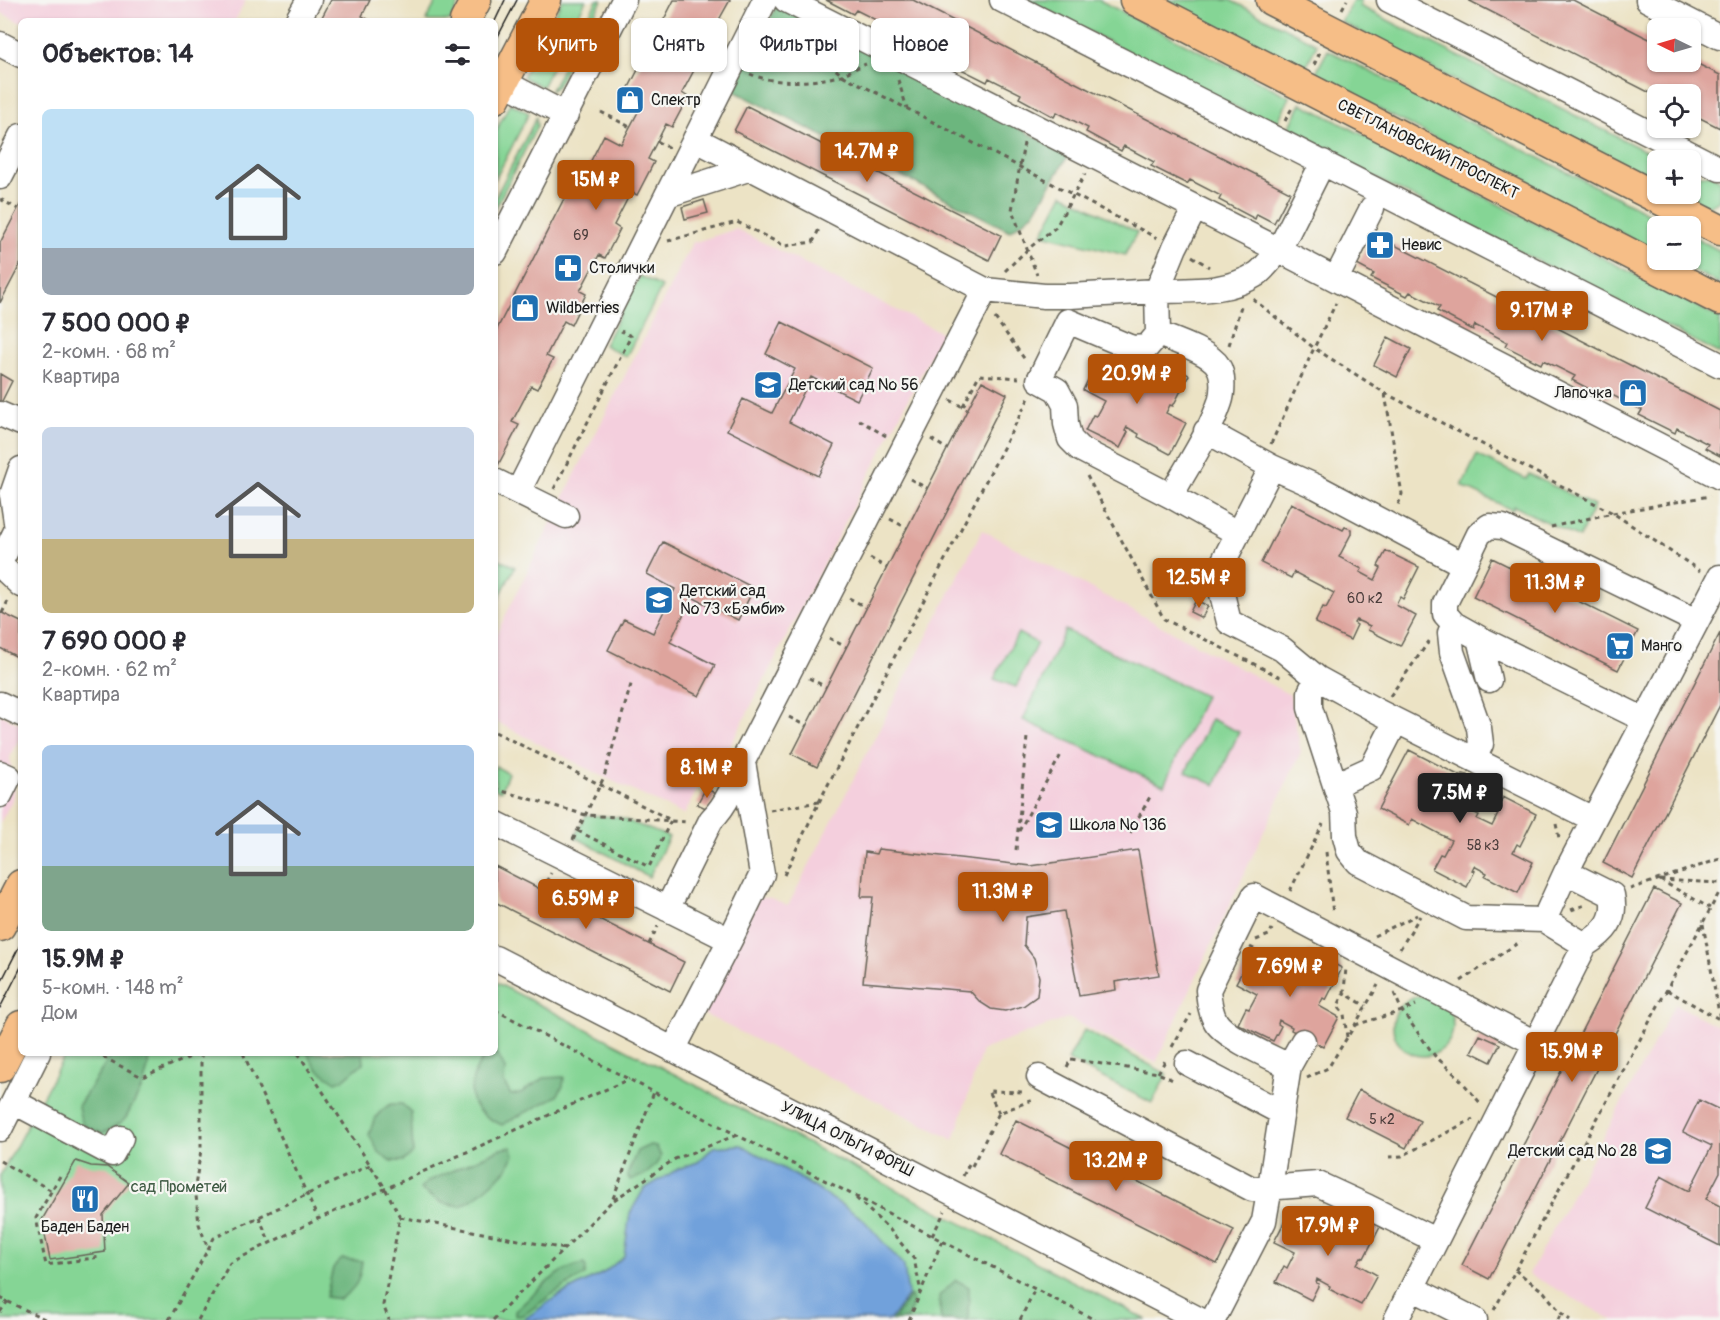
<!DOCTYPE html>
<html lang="ru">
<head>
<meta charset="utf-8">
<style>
  :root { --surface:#fff; --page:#f7f7f7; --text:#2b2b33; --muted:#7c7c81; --accent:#b45309 }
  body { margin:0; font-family:Pangolin,sans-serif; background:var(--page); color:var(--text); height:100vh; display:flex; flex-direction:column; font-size:22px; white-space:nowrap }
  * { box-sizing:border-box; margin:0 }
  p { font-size:20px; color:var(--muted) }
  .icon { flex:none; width:33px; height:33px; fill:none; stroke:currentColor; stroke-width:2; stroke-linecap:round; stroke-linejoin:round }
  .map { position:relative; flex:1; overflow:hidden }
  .details { position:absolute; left:18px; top:18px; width:480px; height:1038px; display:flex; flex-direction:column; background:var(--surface); border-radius:9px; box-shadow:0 2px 4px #0004 }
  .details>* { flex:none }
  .banner { position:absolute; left:516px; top:18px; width:570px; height:54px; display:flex; gap:12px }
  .needle { width:39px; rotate:275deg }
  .fabs { position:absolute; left:1647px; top:18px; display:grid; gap:12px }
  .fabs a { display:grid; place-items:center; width:54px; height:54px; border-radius:9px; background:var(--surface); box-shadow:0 2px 4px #0004; font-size:30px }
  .price { position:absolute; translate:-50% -51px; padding:0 14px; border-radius:6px; background:var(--accent); color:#fff; font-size:20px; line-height:39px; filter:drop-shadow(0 2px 3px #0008) }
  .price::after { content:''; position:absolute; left:50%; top:36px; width:18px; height:14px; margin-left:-9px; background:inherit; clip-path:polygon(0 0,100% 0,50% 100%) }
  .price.current { background:#222; color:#fff }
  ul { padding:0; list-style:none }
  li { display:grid; align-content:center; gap:12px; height:318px; padding:0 24px }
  li span { display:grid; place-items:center; height:186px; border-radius:9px; color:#555 }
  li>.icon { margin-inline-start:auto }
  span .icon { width:108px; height:108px; fill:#fffc; stroke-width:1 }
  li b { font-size:26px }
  h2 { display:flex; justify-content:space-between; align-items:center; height:72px; padding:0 24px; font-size:26px }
  .chip { padding:0 21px; border-radius:9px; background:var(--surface); box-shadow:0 2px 4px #0004; font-size:21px; line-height:54px }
  .chip.current { background:var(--accent); color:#fff }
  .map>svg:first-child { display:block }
  .built { fill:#f4cfdd }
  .green { fill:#85d595; stroke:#507858; stroke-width:1.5 }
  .forest { fill:#6cb67e; stroke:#44694d; stroke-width:1.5 }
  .water { fill:#71a1db; stroke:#465e7c; stroke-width:1.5 }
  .building { fill:#dea49d }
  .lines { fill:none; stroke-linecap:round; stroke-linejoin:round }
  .minor-casing { stroke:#656257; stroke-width:27 }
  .major-casing { stroke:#656257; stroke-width:33 }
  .path { stroke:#656257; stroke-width:3; stroke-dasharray:4.5 4.5; stroke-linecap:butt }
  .minor { stroke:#fff; stroke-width:24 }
  .major { stroke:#f6be87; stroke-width:30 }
  .tram { stroke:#1c1c1c; stroke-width:1.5 }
  .labels { text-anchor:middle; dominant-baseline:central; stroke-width:4.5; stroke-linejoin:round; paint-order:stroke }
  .number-label { font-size:14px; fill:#4c3e3c }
  .poi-label { font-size:16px; fill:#1c1c1c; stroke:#f6f6f2; text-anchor:start }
  .street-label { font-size:16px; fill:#1c1c1c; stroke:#f6f6f2 }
  .park-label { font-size:16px; fill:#415d46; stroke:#f6f6f2 }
</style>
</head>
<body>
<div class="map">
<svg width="1720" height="1320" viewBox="0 0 1720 1320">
  <rect width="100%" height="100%" fill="#f6f6f2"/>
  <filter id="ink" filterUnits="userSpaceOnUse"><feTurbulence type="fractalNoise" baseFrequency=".0167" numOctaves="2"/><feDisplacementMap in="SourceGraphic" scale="12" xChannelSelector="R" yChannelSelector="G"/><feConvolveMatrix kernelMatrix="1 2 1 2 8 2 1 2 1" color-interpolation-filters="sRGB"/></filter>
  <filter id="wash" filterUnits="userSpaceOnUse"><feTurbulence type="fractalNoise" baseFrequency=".008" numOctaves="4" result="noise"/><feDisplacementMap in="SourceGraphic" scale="24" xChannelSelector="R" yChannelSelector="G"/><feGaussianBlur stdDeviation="1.35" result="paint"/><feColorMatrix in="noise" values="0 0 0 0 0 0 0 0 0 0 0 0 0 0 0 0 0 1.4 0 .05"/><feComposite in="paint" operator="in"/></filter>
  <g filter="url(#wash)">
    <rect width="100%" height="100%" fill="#ece3c5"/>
    <path class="built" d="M0,0H246L235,21H21V23L0,12Z
      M736,229L942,333L715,776L706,772L684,815L604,777L495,721V637L553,519L569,528L579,509L562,500L692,243Z
      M982,530L1290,695L1301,752L1156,1063L1068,1018L982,1050L954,1140L700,1012L758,898H769L788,906Z
      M0,714L21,725V736L10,757L14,797L0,823Z
      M1675,1004L1720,1027V1320H1613L1529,1274Z"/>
    <path class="green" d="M437,0H461L450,21H426Z
      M562,0H586L542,87L523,77Z
      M597,0H602L557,86L551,90Z
      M1027,0H1099L1290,97L1275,127Z
      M1164,0H1230L1317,44L1304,71Z
      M1353,0H1361L1360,6L1663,160H1658L1657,184L1341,22Z
      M1328,50L1673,226H1658L1657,252L1314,76Z
      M510,103L529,113L495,180V133Z
      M1301,103L1720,318V354L1287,133Z
      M536,118L537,126L495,209V198Z
      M1691,174L1694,176L1711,174L1720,180L1719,201C1705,212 1690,200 1675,194H1690Z
      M1063,194L1137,232L1125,255L1042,234Z
      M1691,235L1720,251V284L1672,260H1690Z
      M640,276L662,287L626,357L604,345Z
      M1477,455L1526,479L1529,474L1594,506L1579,538L1514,506L1512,510L1462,486Z
      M495,557L515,567L495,605Z
      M1065,630L1205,696L1164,785L1023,720Z
      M1018,633L1037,643L1016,687L994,679Z
      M1211,719L1239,732L1215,785L1186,772Z
      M495,766L508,773L501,791L495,789Z
      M586,815L618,817L669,837L649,877L575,837Z
      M495,982L680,1077L1147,1320H890L908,1295L862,1218L798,1177L741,1145L714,1147L698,1162L678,1169L630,1213L625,1256L605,1272L558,1296L523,1320H0V1176L66,1053H495Z
      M1393 1026a30 30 0 1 1 60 0a30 30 0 1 1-60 0Z
      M1084,1030L1167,1074L1152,1103L1068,1060Z"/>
    <path class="forest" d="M777,5L1069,154L1034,213L1010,231L732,90Z
      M113,1053H149C149,1074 142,1090 131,1108C129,1112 127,1117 124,1120C118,1126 110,1129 103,1133C83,1127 81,1126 78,1106Z
      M307,1053H361L363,1054L364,1062L344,1079L336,1082L318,1070Z
      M497,1053L505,1069L504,1083L511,1095L521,1093L544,1078L564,1077L563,1086L557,1096L502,1125C493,1121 481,1115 475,1106C466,1093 474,1063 488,1055C490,1054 494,1053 497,1053Z
      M391,1104H402L411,1112L413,1153L403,1161H389L378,1151L369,1135C373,1120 377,1112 391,1104Z
      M650,1145L656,1146L661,1156C655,1169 644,1177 630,1180L627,1175L637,1151Z
      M511,1147L514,1155L507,1169L499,1177L475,1198L461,1206L442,1203L420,1189L427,1182L500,1149Z
      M342,1259L362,1261C360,1280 357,1288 340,1299L326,1297L333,1268Z
      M584,1264L586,1268L585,1275L554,1293L525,1314L520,1316L515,1315V1311C536,1293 555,1269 584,1264Z
      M956,1280L969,1287L968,1320H941L939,1296Z
      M910,1296L912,1297L913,1305L906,1320H893Z"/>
    <path class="water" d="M741,1145L798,1177L862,1218L904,1266L908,1295L890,1320H523L558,1296L605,1272L624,1256L630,1213L644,1189L678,1169L698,1162L714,1147Z"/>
    <g id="blocks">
      <path class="building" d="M331,0H370L362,16L371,21H320Z
        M674,0H730L715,27L722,31L706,62L700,59L682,93L688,97L672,127L666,124L648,159L654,162L637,195L631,192L614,225L620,229L605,258L599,255L580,291L586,294L571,325L564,321L546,356L553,359L537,389L531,386L512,422L519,425L495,471V333L570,187L576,190L604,135L621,144L639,110L622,101Z
        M826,0H913L1290,192L1274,223L1257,214L1255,219L1219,200L1221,196L1190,180L1187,184L1151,166L1154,162L1124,146L1121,151L1086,132L1088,128L1057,112L1054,117L1019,98L1021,94L989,78L987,82L951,64L953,59L922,43L919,48L884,29L886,25L856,10L853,14Z
        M1468,0H1573L1643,36L1658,43V62H1690V60L1720,75V128L1690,113V94H1658V97Z
        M747,106L1001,235L989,260L734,131Z
        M704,200L708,213L685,219L682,207Z
        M21,203V263L0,303V243Z
        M1373,234L1720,411V456L1705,448L1708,444L1677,428L1675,433L1639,415L1642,410L1610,394L1608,399L1572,380L1575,376L1543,360L1541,364L1505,346L1507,342L1475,325L1473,330L1437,311L1440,307L1410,292L1407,296L1371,278L1374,274L1357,265Z
        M782,322L873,368L857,400L811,377L789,422L834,445L818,476L727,430L743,399L772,413L795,369L766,354Z
        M1388,337L1411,349L1397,377L1374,365Z
        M1156,358L1189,375L1173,406L1170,405L1166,413L1186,423L1170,454L1138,437L1139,434L1127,427L1125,431L1128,432L1120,448L1085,431L1093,415L1096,416L1104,401L1083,390L1098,360L1131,376L1130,380L1145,387L1151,375L1148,374Z
        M0,374L12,381L0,405Z
        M982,381L1007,394L817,767L792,754Z
        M1291,503L1343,530L1345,527L1351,529V534L1339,557L1362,569L1360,572L1375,580L1381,568L1378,566L1386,551L1419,567L1403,599L1400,597L1396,605L1416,616L1400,646L1368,630L1370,626L1356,620L1354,623L1357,625L1350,640L1315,623L1323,607L1326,608L1334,593L1294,572L1291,578L1261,563Z
        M663,542L754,588L738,620L692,597L670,642L715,665L699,696L608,650L624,619L653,633L675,589L647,574Z
        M1492,558L1638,631L1618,670L1473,597Z
        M1196,600L1208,606L1202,618L1190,612Z
        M0,612L21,622V659L0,648Z
        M1720,633V705L1632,878L1603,863Z
        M1409,750L1460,776L1463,774L1468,775V781L1456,804L1479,815L1477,819L1492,826L1498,814L1496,813L1503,797L1536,814L1520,846L1517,844L1513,852L1533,862L1518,893L1485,876L1487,873L1474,866L1472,870L1475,871L1467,887L1432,869L1440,854L1443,855L1451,840L1412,819L1409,825L1378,809Z
        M706,788L716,794L708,809L697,804Z
        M878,849L1031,866L1138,850L1159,975L1115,982L1116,990L1079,996L1064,911L1026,917L1024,945L1034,958L1039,977L1037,996L1023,1006L1005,1011L991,1009L980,1002L970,991L863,982L873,897H861L865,852L876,854Z
        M495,866L684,962L670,991L495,902Z
        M1654,889L1682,903L1489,1279L1462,1265Z
        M1309,951L1342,968L1326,1000L1323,998L1319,1006L1339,1017L1323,1047L1291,1030L1292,1027L1279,1020L1278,1024L1281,1026L1273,1041L1238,1024L1246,1008L1249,1009L1257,994L1236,983L1252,953L1285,970L1283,973L1298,981L1304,969L1301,967Z
        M1480,1035L1500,1044L1491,1062L1471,1052Z
        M1359,1090L1420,1121L1406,1148L1345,1117Z
        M1699,1100L1720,1110V1172L1706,1199L1720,1206V1246L1645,1208L1661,1176L1689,1191L1712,1146L1683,1132Z
        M1016,1120L1234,1230L1217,1264L999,1154Z
        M76,1161L91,1166L107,1167L129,1183L103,1215L105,1252L50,1260L42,1220Z
        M1347,1210L1380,1227L1364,1258L1361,1257L1357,1264L1377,1275L1361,1305L1329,1289L1330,1286L1317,1279L1316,1283L1319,1284L1311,1300L1276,1282L1284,1266L1287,1268L1295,1252L1274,1242L1290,1211L1322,1228L1321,1231L1336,1239L1342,1227L1339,1226Z"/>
    </g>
  </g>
  <g filter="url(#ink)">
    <use href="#blocks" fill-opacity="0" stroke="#656257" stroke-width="1.5"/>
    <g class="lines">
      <g class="minor-casing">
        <path id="minor" d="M786,0L1279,250L1323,162
          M1002,0L1720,365
          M1389,0L1720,169
          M1648,0L1720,37
          M297,21L309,0
          M0,44L21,55
          M503,82L566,115
          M0,177L21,136
          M667,195L751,168
          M1195,208L1175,247L1157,291C1191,290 1227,293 1257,274C1265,268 1272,258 1279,250L1720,477
          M495,252L624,0
          M1336,279L1372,208
          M985,290L1044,296H1070L1157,291L1158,334
          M0,414L21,423
          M1206,431L1272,467L1317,487L1464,565L1479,534L1489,526L1503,527L1696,621
          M1272,467L1217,574L1229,622L1282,649L1317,678L1379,712L1593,819
          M495,481L566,516
          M518,492L765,0
          M1171,496C1187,466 1209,435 1220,402C1223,393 1224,375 1218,366C1210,352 1173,340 1158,334L1147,347L1132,348L1068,321L1039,380L1057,390L1065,405L1066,424L1070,439L1080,449L1171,496L1237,533
          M0,563L17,529L12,495L21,469
          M0,565L21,585
          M1464,565L1445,603V614L1454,624L1479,638L1645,720
          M1454,624L1450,633L1452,652L1479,728L1481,744L1474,759
          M1479,638L1489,680
          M1317,678L1310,692V708L1335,785
          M0,704L21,714
          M1396,721L1372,768L1335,785L1344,812L1345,836L1349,851L1358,862L1466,918L1544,920L1585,945
          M0,773L9,777L0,795
          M495,823L730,940L673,1050
          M667,909L711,820C728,803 735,783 743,761L985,290L695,139
          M1544,920L1566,872
          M730,940L762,874L743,762
          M495,958L1200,1320
          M1187,1063L1282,1113
          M1289,1066L1303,1041
          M1039,1077L1252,1189L1318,1184L1368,1207L1435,1240
          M14,1102L112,1154L121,1138
          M0,1129L38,1053
          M1412,1288L1475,1320
          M1213,1320L1264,1221L1270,1187L1289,1066C1271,1057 1226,1038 1216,1022C1210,1012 1209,1000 1208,990L1254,896L1535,1043
          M1396,1320L1585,945C1605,932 1617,920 1612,895L1566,872L1720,577"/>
      </g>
      <g class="major-casing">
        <path id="major" d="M1135,0L1720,300
          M1271,0L1720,230
          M465,21L476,0
          M495,98L546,0
          M0,926L21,885
          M0,1067L21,1026"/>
      </g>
      <path class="path" d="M1342,9L1347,0
        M791,26L796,35L842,75L1157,238
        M1314,65L1320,52
        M750,74C775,85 819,83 844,74C851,71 858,67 866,64
        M898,80L907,108
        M601,112L630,127
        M1285,121L1292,108
        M657,141L669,148
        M1024,143L1012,210L1037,275
        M0,199L18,209
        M668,241L737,222L785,246L813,242L820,227
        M1192,256L1209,267
        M1005,271L1028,249L1056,227L1085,174
        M1253,299L1314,348L1385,393L1613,513L1700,571
        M995,318L1026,361
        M1229,345L1242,303
        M1385,394L1402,494L1398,505
        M950,400L967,409
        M963,406L979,375L1019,378
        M859,420L886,436
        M931,439L947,449
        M1271,444L1314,348L1336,303
        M1087,476L1164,619L1282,678
        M910,479L927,488
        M554,489L631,336L621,331
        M890,519L907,528
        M1551,527L1613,513L1710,496
        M870,558L887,568
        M849,598L866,607
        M2,613L8,601
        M829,638L846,647
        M809,678L826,687
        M1390,696L1430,640
        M789,717L806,726
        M495,732L671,820L649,867L578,831
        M495,789L586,815L687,822
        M770,810L819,802
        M1556,824L1559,838
        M1019,831L1062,753
        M1130,833L1151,795
        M573,840L604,777L632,681
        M1016,850L1027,737
        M1326,852L1333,914
        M784,875L819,802L1029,398
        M1660,880L1720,883
        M1660,880L1710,908
        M1630,889L1720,859
        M542,890L551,873
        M1290,891L1323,824
        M1571,910L1585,905
        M595,917L605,900
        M1703,924L1720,1019
        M1374,936L1417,915
        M1256,940L1269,935L1272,929
        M649,944L658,926
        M1250,947L1292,968
        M1400,949L1420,916
        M1461,981L1521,941
        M1667,990L1719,1019
        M1344,993L1346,967
        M1394,993L1402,1011L1435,1056L1458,1077L1482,1105
        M495,1010L1095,1320
        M1355,1025L1402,1011L1416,1005
        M1347,1037L1344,1014L1338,1006L1344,993L1366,1006
        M1172,1047L1191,1014
        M95,1053L142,1077L200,1053
        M201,1053V1150L195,1186L199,1224L208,1249
        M243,1053L318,1219
        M298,1053L385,1188L400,1217L383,1305L389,1320
        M1067,1067L1071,1059L1158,1073L1173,1080
        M1158,1073L1165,1061
        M1307,1078L1328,1068L1355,1025L1378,985
        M999,1113L988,1091L1024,1092
        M1389,1157L1402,1156L1473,1119
        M0,1161L52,1191
        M972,1166L999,1113L1035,1099
        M60,1176L36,1218L46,1265L100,1257
        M963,1176L969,1164
        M856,1198L890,1230L914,1259L921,1292
        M614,1200L675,1159L737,1135
        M259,1217L270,1243
        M400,1217L565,1249
        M932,1236L945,1211
        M1515,1270L1544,1292L1561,1313L1570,1320
        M0,1298L47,1320
        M1494,1310L1720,891
        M0,1312L8,1301
        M169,1320L214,1238L370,1165
        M198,1320L230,1263L318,1219L629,1079
        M493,1320L612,1201L654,1092
        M909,1320L942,1241
        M1020,1320L1035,1289
        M1558,1320L1561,1313"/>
      <use href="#minor" class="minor"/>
      <use href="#major" class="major"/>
      <path class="tram" d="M495,21L505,0
        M495,42L517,0
        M0,984L21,943
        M0,1008L21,967"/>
    </g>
  </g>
  <defs>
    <g id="shop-square" transform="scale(1.5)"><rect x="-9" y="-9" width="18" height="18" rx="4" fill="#1f6fb2" stroke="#f6f6f2"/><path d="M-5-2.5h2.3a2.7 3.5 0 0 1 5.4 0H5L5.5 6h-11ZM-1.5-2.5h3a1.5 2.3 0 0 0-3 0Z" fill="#fff"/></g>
    <g id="pharmacy-square" transform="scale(1.5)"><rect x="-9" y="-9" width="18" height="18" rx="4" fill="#1f6fb2" stroke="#f6f6f2"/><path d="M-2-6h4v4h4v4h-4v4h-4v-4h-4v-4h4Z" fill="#fff"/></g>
    <g id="school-square" transform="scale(1.5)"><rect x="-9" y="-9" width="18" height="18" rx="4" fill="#1f6fb2" stroke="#f6f6f2"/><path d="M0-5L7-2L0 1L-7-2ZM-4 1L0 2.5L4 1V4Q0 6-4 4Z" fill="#fff"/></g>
    <g id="supermarket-square" transform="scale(1.5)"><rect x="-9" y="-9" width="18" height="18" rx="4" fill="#1f6fb2" stroke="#f6f6f2"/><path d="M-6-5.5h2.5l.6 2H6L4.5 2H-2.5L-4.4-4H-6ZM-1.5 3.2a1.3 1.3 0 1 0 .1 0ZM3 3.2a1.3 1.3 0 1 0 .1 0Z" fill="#fff"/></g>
    <g id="restaurant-square" transform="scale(1.5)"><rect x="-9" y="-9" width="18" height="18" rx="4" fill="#1f6fb2" stroke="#f6f6f2"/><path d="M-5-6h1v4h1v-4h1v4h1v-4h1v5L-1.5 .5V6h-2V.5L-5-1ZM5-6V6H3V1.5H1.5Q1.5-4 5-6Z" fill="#fff"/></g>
  </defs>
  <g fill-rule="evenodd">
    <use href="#shop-square" x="630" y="100"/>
    <use href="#pharmacy-square" x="1380" y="245"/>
    <use href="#pharmacy-square" x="568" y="268"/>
    <use href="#shop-square" x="525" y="308"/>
    <use href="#school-square" x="768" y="385"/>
    <use href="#shop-square" x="1633" y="393"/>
    <use href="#school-square" x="659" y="600"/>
    <use href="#supermarket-square" x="1620" y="646"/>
    <use href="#school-square" x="1049" y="825"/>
    <use href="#school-square" x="1658" y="1151"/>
    <use href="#restaurant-square" x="85" y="1199"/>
  </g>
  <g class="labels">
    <g class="number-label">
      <text x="581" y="235">69</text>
      <text x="1365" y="598">60 к2</text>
      <text x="1483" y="845">58 к3</text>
      <text x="1382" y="1119">5 к2</text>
    </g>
    <g class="poi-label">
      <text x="651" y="100">Спектр</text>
      <text x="1401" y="245">Невис</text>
      <text x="589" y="268">Столички</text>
      <text x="546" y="308">Wildberries</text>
      <text x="789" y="385">Детский сад № 56</text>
      <text x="1612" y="393" text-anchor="end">Лапочка</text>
      <text x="680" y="591">Детский сад<tspan x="680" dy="18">№ 73 «Бэмби»</tspan></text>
      <text x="1641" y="646">Манго</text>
      <text x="1070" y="825">Школа № 136</text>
      <text x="1637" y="1151" text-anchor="end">Детский сад № 28</text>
      <text x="85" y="1227" text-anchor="middle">Баден Баден</text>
    </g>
    <g class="street-label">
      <text transform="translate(1428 149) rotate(27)">СВЕТЛАНОВСКИЙ ПРОСПЕКТ</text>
      <text transform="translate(847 1139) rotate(27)">УЛИЦА ОЛЬГИ ФОРШ</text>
    </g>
    <g class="park-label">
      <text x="179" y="1187">сад Прометей</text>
    </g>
  </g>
</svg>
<div class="fabs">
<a><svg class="needle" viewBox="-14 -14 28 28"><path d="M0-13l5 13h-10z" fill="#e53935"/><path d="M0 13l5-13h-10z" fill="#7c7c81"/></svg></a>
<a><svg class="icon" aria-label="locate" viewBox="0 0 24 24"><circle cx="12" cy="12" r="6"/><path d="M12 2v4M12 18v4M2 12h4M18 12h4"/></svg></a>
<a>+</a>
<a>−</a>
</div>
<b class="price" style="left:867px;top:183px">14.7M ₽</b>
<b class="price" style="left:596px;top:211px">15M ₽</b>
<b class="price" style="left:1542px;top:342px">9.17M ₽</b>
<b class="price" style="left:1137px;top:405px">20.9M ₽</b>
<b class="price" style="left:1199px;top:609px">12.5M ₽</b>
<b class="price" style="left:1555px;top:614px">11.3M ₽</b>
<b class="price" style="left:707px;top:799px">8.1M ₽</b>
<b class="price current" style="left:1460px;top:824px">7.5M ₽</b>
<b class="price" style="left:1003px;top:923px">11.3M ₽</b>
<b class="price" style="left:586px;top:930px">6.59M ₽</b>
<b class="price" style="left:1290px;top:998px">7.69M ₽</b>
<b class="price" style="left:1572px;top:1083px">15.9M ₽</b>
<b class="price" style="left:1116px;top:1192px">13.2M ₽</b>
<b class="price" style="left:1328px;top:1257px">17.9M ₽</b>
<div class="banner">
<a class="chip current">Купить</a>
<a class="chip">Снять</a>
<a class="chip">Фильтры</a>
<a class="chip">Новое</a>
</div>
<section class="details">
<h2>Объектов: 14<svg class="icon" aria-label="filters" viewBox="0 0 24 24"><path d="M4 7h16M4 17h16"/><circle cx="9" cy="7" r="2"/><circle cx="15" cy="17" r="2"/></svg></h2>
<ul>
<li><span style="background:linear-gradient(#bfe0f5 75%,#9aa5b1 0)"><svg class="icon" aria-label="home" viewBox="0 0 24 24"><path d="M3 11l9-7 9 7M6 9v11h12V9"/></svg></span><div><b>7 500 000 ₽</b><p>2-комн. · 68 m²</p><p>Квартира</p></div></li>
<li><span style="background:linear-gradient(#c9d6e8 60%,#c2b280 0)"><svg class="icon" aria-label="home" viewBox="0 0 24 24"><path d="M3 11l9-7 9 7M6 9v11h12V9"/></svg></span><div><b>7 690 000 ₽</b><p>2-комн. · 62 m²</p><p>Квартира</p></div></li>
<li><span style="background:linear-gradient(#a9c7e8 65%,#7fa58c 0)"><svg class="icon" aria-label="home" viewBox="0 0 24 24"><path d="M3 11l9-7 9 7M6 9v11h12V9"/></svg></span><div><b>15.9M ₽</b><p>5-комн. · 148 m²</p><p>Дом</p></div></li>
</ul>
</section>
</div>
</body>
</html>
